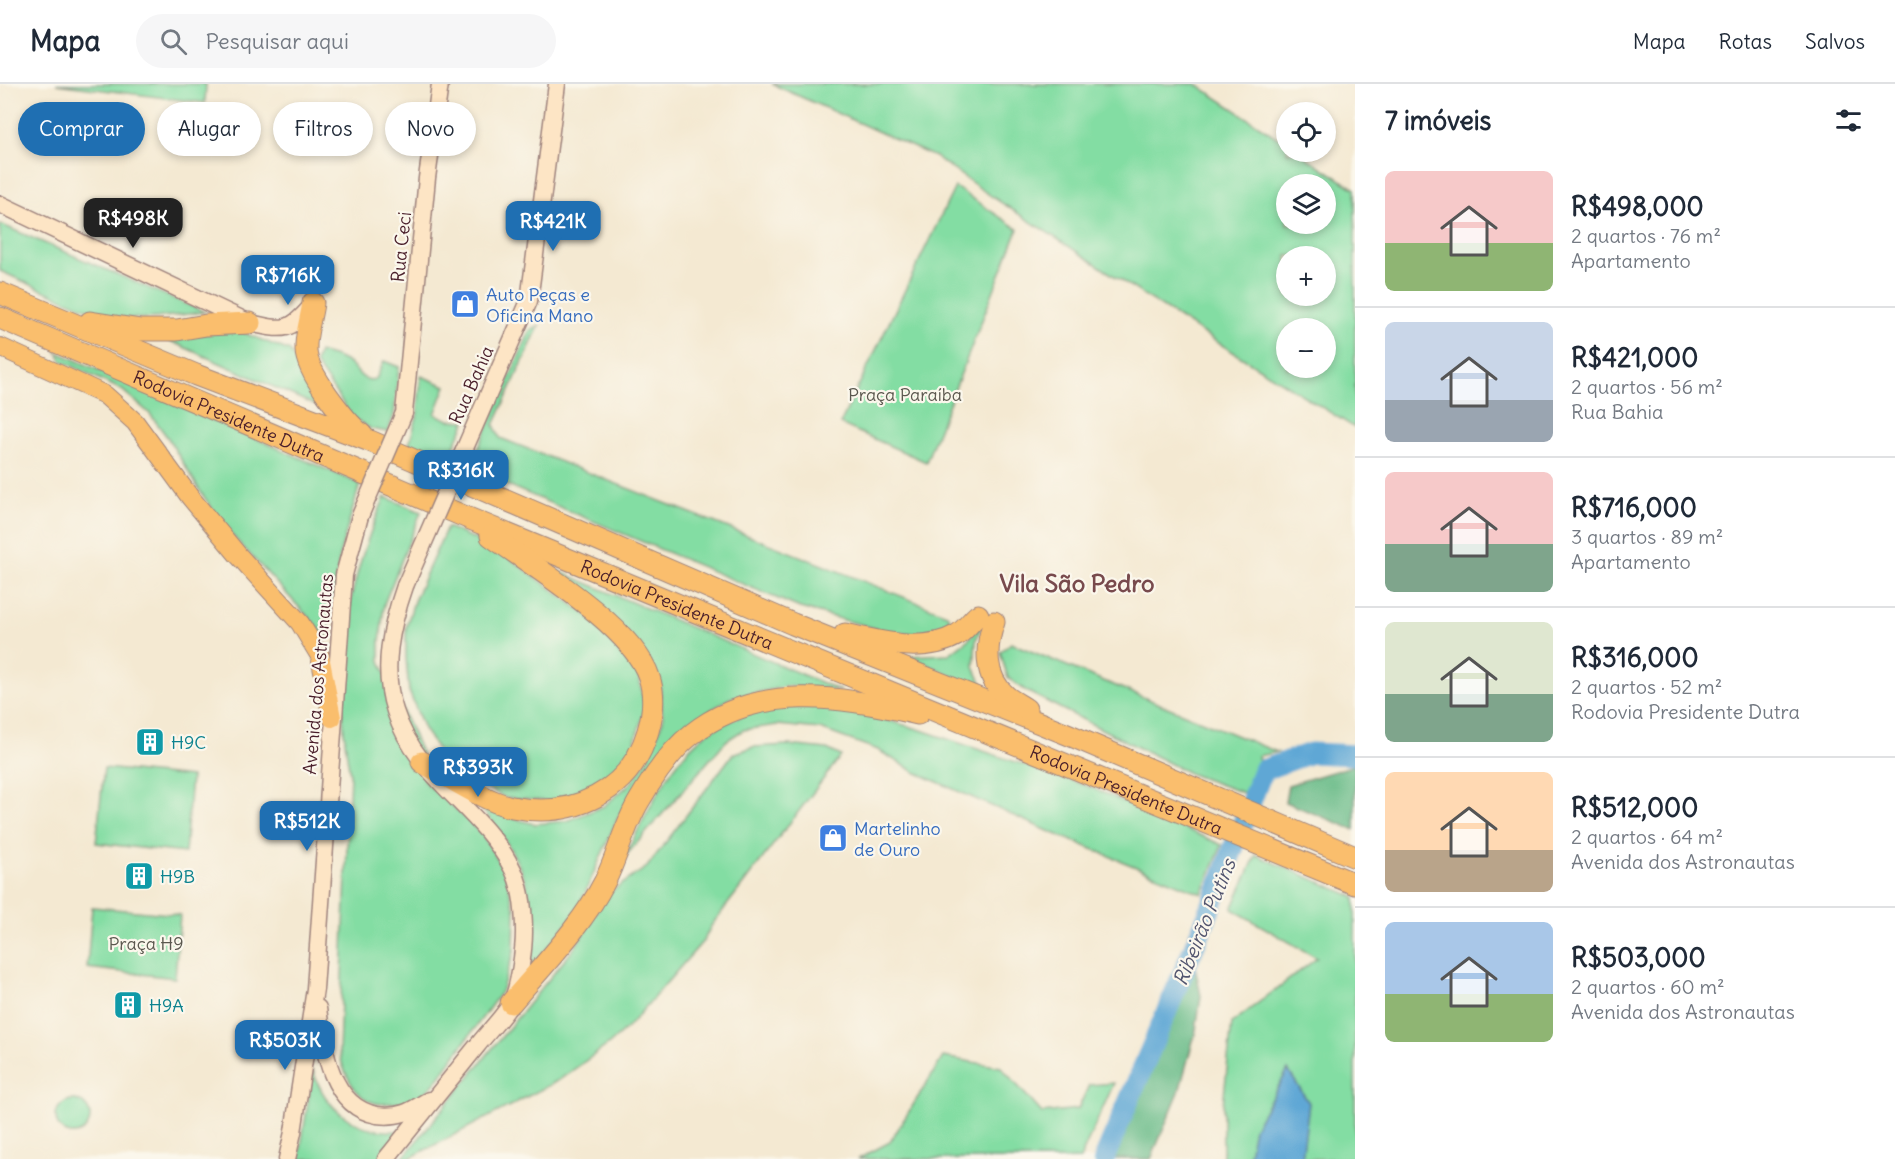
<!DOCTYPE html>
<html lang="pt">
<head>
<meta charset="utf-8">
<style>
  :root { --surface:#fff; --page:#f6f6f7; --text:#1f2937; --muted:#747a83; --line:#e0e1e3; --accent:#1f6fb2 }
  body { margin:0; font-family:Delius,sans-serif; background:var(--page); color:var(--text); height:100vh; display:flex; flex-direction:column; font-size:22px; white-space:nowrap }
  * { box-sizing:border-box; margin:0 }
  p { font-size:20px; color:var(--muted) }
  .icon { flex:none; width:33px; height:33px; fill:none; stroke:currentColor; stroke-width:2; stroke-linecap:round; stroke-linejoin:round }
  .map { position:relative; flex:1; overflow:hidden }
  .details { display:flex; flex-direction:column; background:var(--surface); width:540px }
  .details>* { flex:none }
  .top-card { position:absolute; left:18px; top:18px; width:570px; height:54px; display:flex; gap:12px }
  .controls { position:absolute; left:1276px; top:18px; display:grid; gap:12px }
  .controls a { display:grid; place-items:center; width:60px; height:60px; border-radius:50%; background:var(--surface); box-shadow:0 3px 9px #0003; font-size:30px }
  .price { position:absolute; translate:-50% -51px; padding:0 14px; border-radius:12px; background:var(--accent); color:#fff; font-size:20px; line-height:39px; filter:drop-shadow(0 2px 3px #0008) }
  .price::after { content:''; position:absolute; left:50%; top:36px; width:18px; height:14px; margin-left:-9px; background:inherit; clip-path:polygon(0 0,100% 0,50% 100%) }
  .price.on { background:#222; color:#fff }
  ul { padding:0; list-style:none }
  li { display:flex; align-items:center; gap:18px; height:150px; padding:0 30px }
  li+li { border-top:2px solid var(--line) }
  li span { display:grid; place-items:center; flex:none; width:168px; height:120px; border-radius:9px; color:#555 }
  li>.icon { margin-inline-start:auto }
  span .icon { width:72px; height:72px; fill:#fffc; stroke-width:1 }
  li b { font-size:26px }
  h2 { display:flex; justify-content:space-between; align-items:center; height:72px; padding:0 30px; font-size:26px }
  .tag { padding:0 21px; border-radius:27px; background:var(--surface); box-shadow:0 3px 9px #0003; font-size:21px; line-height:54px }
  .tag.on { background:var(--accent); color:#fff }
  header { display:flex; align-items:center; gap:36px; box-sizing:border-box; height:84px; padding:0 30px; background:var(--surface); border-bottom:2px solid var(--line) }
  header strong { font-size:28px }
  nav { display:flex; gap:33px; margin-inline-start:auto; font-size:21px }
  .search { width:420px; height:54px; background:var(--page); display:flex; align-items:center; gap:15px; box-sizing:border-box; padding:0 21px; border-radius:33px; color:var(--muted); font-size:22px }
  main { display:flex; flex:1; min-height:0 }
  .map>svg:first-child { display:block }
  .green { fill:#83dda3; stroke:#667e67; stroke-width:1.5; fill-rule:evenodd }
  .forest { fill:#6abc89; stroke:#5a6e5a; stroke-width:1.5 }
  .water { fill:#5ea7d5; stroke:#546380; stroke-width:1.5 }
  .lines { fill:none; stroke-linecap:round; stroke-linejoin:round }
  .river { stroke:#5ea7d5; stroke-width:21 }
  .secondary-casing { stroke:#9f847e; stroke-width:19 }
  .primary-casing { stroke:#9f847e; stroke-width:20 }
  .highway-casing { stroke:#9f847e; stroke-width:23 }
  .secondary { stroke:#fde5c5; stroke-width:16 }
  .primary { stroke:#fabe6d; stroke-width:18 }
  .highway { stroke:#fabe6d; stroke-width:21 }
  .secondary-bridge-casing { stroke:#9f847e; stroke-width:19; stroke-linecap:butt }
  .secondary-bridge { stroke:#fde5c5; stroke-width:16 }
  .labels { text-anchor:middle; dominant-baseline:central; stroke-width:4.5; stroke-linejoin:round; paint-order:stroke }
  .street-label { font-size:18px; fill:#4a1f2b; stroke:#fbf7ec }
  .shop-label { font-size:18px; fill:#366cbe; stroke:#fbf7ec; text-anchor:start }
  .park-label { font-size:18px; fill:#5b584f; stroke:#fbf7ec }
  .culture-label { font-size:18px; fill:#0d838f; stroke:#fbf7ec; text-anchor:start }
  .water-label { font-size:20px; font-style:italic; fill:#52556f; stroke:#fbf7ec }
  .district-label { font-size:24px; font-weight:bold; fill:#784a4d; stroke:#fbf7ec }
</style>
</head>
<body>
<header>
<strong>Mapa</strong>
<div class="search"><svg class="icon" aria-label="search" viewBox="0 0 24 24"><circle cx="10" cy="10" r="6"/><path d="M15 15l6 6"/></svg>Pesquisar aqui</div>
<nav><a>Mapa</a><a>Rotas</a><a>Salvos</a></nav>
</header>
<main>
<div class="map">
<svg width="1355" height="1075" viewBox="0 0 1355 1075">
  <rect width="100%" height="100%" fill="#fbf7ec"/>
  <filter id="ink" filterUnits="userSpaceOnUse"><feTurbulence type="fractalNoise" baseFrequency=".0167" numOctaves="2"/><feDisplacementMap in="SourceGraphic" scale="12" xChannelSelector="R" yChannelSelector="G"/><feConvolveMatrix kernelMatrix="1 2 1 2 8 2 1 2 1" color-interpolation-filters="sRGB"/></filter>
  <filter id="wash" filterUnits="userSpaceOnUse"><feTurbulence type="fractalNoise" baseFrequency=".008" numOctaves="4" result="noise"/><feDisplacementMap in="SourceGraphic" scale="24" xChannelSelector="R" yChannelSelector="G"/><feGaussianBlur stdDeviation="1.35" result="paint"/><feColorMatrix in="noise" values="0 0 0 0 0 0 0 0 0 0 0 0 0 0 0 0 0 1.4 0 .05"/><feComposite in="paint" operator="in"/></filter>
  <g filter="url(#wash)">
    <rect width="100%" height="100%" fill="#f4e9d2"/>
    <path class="green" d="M56,0H206L205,19Z
      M772,0H1196L1287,60V68H1298L1355,105V344L1201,248L991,112L935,73ZM1287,100H1326V140H1287ZM1287,172H1326V212H1287ZM1287,244H1326V284H1287Z
      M955,103L1018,145L926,378L840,340Z
      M0,140L205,228C179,231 152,236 126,234C89,230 35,202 0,187Z
      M539,242L494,341L500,354L947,530L952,539L945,548L927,551L885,547L800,524L469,385L530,247Z
      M239,247L290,267L319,323L161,253Z
      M57,268L360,400L340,469L327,553L228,447L202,410L168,354L150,330L122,306L62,277Z
      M319,268C328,271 340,273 348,279C359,286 360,299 376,295L384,277L399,283L394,331L388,348L371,345L353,334L315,279Z
      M421,292L446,302L435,330L449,336L466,337L446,379L409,360L417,333Z
      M385,413L421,428L384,520L380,558V577L440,710L482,750L504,786L515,826L514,868L501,908L435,999C423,1012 411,1018 394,1019C388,1019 380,1021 375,1019C354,1014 343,986 339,968L350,690C332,593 344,503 385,413Z
      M447,443L497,465L599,540L639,592L645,625L628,679L575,719L506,714L474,698L443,674L424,645L409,607L406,574V544L414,517Z
      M549,483L841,607L789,602L730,614L700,633L653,681L619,731L577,827L530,886C539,817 526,779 482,725L534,740L567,737L604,722L631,699L648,675L663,636L660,600Z
      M985,533L976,556L974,583L985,607L909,572L949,570L970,554Z
      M1011,559L1277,668L1258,672L1260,683L1249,711L1191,690L1028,608L1008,594L1000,568Z
      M767,622H837L918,645L1090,703L1222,761L1202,810L1048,747L915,688L878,666L820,645L777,641L743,646L726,657L623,775C646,733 670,672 712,646C728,636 749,630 767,622Z
      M788,661L827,665L841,672L711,842L704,856L628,943L609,960L559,996L408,1075H402L576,862L606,811L647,783L733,670L753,663Z
      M104,684L191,693L185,769L96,759Z
      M1256,771L1355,813V1075H1223V1021L1232,939L1317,874L1232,825Z
      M92,823L180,831L175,894L87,884Z
      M943,973L1001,983L1042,1029L1078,1025L1089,1001L1114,999L1080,1075H858L890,1058Z
      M313,986C325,1027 358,1050 401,1047L378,1075H299Z
      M56 1033a17 17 0 1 1 34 0a17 17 0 1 1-34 0Z"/>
    <path class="forest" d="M1355,681V746L1285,718L1288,701Z
      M1192,867L1201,912L1196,946L1179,1008L1151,1075H1104Z"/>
    <path class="water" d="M1288,986L1309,1019L1302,1075H1248L1254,1044Z"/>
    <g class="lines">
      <path class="river" d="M1104,1075L1211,823L1263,686L1311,669L1355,671"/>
    </g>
  </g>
  <g filter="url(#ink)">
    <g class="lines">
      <g class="secondary-casing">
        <path id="secondary" d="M0,120L250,239C285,247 290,248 313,220
          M485,318L529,217L557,0
          M404,329L427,94L440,0
          M318,924C323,962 330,1023 377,1031C385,1032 395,1032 404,1029C413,1026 421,1020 429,1016
          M287,1075L293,1048L315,905L344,491L360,432
          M386,1075C416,1037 447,999 477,962C486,950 505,931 511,919C519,904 524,865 524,848C524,827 522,801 511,782C480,723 416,694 395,627C381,585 391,542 405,502"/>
      </g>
      <g class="primary-casing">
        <path id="primary" d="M0,263L105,311L135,338L190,413L238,471L300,539L320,572L332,634"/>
      </g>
      <g class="highway-casing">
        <g id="highway">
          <path d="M0,209L196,291L370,357L793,540L1067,650L1355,773"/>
          <path d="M313,219C311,234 305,251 306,266C306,288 345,337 362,351"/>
          <path id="s1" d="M0,234L461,431L1355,800"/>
          <path d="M90,238L141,246H177L206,241L250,239"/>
          <path d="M994,538C985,563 984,593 1006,612C1012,617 1020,621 1026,625"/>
          <path d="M845,550C880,558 924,570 957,551C965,546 971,537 978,531"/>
          <path d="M422,678C445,691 488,719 512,723C572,735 630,709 648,647C653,630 655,611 649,593C633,543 534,483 491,452"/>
          <path d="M511,919C544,880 582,842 605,797C618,771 624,742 639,717C653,693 670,667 692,650C758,598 843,612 918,630"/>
        </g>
      </g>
      <use href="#secondary" class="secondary"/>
      <use href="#primary" class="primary"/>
      <use href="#highway" class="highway"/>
      <g class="secondary-bridge-casing">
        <path id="secondary-bridge" d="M360,432L404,329
          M405,502L485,318"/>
      </g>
      <use href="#secondary-bridge" class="secondary-bridge"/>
    </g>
  </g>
  <defs>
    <g id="shop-square" transform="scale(1.5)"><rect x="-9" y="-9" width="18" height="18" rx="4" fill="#3f7fe0" stroke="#fbf7ec"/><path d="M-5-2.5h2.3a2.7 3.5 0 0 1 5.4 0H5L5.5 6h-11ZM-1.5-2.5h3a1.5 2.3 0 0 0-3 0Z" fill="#fff"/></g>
    <g id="building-square" transform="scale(1.5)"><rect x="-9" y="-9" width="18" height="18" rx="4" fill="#0f9aa8" stroke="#fbf7ec"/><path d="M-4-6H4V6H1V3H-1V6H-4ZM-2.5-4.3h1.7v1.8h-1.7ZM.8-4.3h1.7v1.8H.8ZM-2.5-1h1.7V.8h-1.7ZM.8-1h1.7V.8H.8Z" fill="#fff"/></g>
  </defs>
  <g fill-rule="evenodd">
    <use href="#shop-square" x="465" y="220"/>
    <use href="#building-square" x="150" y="658"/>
    <use href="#shop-square" x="833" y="754"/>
    <use href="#building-square" x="139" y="792"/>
    <use href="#building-square" x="128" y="921"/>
  </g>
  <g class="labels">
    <g class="street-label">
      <text transform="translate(401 163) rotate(-84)">Rua Ceci</text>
      <text transform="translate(471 301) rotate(-66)">Rua Bahia</text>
      <text stroke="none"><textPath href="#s1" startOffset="249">Rodovia Presidente Dutra</textPath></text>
      <text stroke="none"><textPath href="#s1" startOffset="735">Rodovia Presidente Dutra</textPath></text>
      <text transform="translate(318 590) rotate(-85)">Avenida dos Astronautas</text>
      <text stroke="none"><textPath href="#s1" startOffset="1221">Rodovia Presidente Dutra</textPath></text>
    </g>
    <g class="shop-label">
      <text x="486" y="210">Auto Peças e<tspan x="486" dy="21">Oficina Mano</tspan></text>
      <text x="854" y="744">Martelinho<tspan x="854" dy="21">de Ouro</tspan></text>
    </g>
    <g class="park-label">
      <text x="905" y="310">Praça Paraíba</text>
      <text x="146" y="859">Praça H9</text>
    </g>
    <g class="culture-label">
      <text x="171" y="658">H9C</text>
      <text x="160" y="792">H9B</text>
      <text x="149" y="921">H9A</text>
    </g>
    <g class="water-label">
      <text transform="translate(1204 838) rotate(-68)">Ribeirão Putins</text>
    </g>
    <g class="district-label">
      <text x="1077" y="499">Vila São Pedro</text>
    </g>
  </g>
</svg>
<div class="controls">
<a><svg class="icon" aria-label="locate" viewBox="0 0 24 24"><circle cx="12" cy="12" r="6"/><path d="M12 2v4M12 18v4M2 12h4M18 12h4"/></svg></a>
<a><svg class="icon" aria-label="layers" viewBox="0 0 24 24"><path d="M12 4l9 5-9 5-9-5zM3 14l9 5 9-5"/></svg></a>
<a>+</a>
<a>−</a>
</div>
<b class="price on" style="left:133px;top:165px">R$498K</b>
<b class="price" style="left:553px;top:168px">R$421K</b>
<b class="price" style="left:288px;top:222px">R$716K</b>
<b class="price" style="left:461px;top:417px">R$316K</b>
<b class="price" style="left:478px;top:714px">R$393K</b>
<b class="price" style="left:307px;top:768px">R$512K</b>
<b class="price" style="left:285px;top:987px">R$503K</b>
<div class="top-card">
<a class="tag on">Comprar</a>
<a class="tag">Alugar</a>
<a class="tag">Filtros</a>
<a class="tag">Novo</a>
</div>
</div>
<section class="details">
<h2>7 imóveis<svg class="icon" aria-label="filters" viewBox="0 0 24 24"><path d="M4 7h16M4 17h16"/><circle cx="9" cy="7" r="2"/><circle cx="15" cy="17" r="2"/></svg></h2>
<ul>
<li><span style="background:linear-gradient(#f6c9c9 60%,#8fb573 0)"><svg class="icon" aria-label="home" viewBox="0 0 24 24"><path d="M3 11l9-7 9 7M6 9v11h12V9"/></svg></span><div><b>R$498,000</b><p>2 quartos · 76 m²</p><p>Apartamento</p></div></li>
<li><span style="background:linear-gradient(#c9d6e8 65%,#9aa5b1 0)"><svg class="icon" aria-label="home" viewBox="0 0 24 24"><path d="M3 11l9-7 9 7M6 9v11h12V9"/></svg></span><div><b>R$421,000</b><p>2 quartos · 56 m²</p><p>Rua Bahia</p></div></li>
<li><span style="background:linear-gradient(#f6c9c9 60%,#7fa58c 0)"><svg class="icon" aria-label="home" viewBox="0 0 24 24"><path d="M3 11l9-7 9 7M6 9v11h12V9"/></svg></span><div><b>R$716,000</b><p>3 quartos · 89 m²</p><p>Apartamento</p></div></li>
<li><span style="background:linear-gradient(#dfe7d0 60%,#7fa58c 0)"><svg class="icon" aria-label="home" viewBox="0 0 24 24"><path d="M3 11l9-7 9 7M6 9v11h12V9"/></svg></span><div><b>R$316,000</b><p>2 quartos · 52 m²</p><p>Rodovia Presidente Dutra</p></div></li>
<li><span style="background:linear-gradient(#ffd9b3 65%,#b9a48a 0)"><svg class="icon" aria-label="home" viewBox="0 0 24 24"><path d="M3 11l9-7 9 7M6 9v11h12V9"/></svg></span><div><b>R$512,000</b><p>2 quartos · 64 m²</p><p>Avenida dos Astronautas</p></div></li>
<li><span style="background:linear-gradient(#a9c7e8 60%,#8fb573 0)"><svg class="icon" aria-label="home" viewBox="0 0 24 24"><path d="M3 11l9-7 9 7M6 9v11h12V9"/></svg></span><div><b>R$503,000</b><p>2 quartos · 60 m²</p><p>Avenida dos Astronautas</p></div></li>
</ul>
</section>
</main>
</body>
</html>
